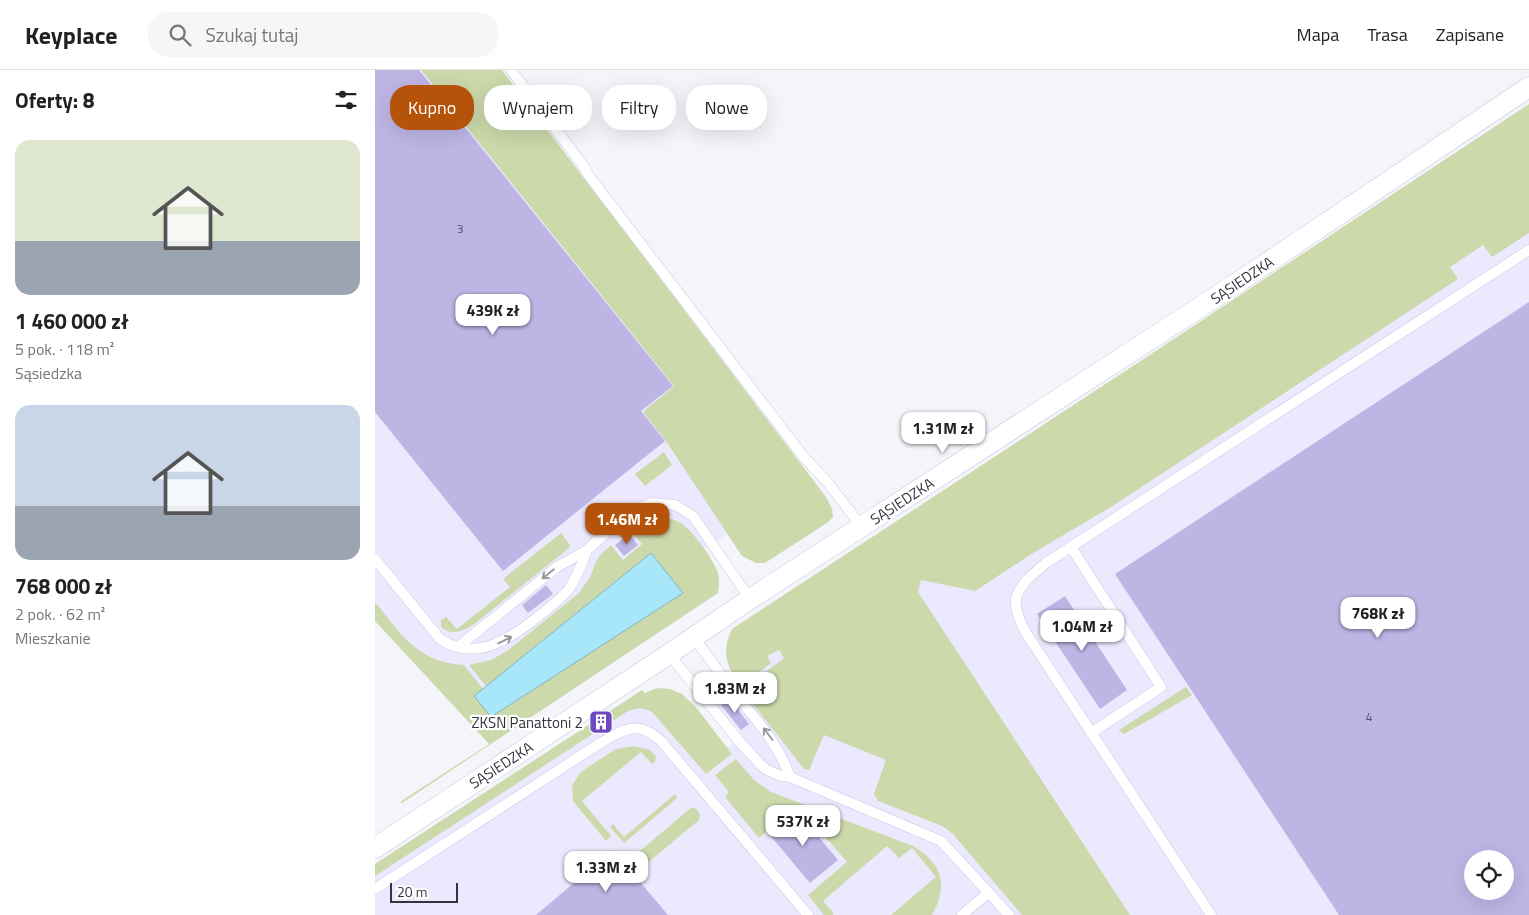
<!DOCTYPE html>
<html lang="pl">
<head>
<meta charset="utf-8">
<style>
  :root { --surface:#fff; --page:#f6f6f6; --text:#222; --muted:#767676; --line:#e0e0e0; --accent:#b45309 }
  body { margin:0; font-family:"Titillium Web",sans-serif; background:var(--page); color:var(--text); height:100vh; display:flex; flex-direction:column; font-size:19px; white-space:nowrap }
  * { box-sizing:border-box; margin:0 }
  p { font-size:16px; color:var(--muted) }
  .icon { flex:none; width:28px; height:28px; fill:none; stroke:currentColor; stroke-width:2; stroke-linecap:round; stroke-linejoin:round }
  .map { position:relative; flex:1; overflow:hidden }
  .side { display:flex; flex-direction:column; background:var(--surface); width:375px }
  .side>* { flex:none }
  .guide { position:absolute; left:15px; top:15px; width:475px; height:45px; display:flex; gap:10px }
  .buttons { position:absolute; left:1089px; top:780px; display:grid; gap:10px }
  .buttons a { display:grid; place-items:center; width:50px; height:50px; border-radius:50%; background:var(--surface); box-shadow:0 5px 20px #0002; font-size:25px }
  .scale { position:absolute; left:15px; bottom:12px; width:68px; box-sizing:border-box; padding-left:5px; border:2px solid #34333e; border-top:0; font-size:14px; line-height:18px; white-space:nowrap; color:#34333e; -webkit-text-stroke:4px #fff; paint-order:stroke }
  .price { position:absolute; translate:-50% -42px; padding:0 11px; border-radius:10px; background:#fff; color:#222; font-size:16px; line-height:32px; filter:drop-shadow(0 1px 2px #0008) }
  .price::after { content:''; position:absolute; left:50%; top:30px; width:15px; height:11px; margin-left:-8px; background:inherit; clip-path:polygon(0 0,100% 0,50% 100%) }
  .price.selected { background:var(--accent); color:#fff }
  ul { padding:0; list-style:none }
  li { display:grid; align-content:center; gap:10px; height:265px; padding:0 15px }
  li span { display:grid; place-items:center; height:155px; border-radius:15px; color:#555 }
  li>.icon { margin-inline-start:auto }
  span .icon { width:90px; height:90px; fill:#fffc; stroke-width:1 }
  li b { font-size:21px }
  h2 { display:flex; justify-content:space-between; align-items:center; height:60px; padding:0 15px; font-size:21px }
  .pill { padding:0 18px; border-radius:20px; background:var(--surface); box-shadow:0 5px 20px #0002; font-size:18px; line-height:45px }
  .pill.selected { background:var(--accent); color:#fff }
  header { display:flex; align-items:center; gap:30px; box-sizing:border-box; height:70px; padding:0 25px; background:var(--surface); border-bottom:1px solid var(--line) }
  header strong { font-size:24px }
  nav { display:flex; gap:28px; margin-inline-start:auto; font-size:18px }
  .search { width:350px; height:45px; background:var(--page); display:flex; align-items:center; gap:12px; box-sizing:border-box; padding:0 18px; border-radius:20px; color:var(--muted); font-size:19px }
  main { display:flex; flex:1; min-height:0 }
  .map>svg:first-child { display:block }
  .commercial { fill:#ece8fe; fill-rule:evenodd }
  .green { fill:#ccd9ab }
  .water { fill:#a8e7f9; stroke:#85b1c1 }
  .building { fill:#beb5e5; fill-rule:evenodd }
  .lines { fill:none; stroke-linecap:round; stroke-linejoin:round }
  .service-casing { stroke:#cac5e2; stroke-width:11 }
  .minor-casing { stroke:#cac5e2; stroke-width:21 }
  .service { stroke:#fff; stroke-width:10 }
  .minor { stroke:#fff; stroke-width:20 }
  .oneway { stroke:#9a999e }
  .labels { text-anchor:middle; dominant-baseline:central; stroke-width:4.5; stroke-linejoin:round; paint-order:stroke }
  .number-label { font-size:12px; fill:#565468 }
  .street-label { font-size:15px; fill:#34333e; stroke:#fff }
  .poi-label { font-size:15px; fill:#34333e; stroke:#fff; text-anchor:end }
</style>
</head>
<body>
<header>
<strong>Keyplace</strong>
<div class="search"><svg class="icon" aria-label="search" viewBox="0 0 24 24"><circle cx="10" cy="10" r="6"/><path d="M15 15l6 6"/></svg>Szukaj tutaj</div>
<nav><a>Mapa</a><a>Trasa</a><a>Zapisane</a></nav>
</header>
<main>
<section class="side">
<h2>Oferty: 8<svg class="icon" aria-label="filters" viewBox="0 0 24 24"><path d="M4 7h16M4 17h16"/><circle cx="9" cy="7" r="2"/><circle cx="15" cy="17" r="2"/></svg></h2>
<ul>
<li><span style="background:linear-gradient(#dfe7d0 65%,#9aa5b1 0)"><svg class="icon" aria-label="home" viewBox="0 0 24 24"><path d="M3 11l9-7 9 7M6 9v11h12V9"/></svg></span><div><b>1 460 000 zł</b><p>5 pok. · 118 m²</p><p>Sąsiedzka</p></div></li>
<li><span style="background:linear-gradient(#c9d6e8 65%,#9aa5b1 0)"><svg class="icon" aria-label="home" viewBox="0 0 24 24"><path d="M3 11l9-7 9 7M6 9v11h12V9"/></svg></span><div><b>768 000 zł</b><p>2 pok. · 62 m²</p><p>Mieszkanie</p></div></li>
</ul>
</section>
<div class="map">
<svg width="1154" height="845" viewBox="0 0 1154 845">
  <rect width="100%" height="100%" fill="#f5f4fa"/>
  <path class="commercial" d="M0,0H99L318,288L368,454L329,479L112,670L0,551Z
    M1154,63V845H0V799L223,653L225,655L236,647L235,644L267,623L352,678L368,666L341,633L364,614L361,610V564ZM1098,789H1130V821H1098Z"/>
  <path class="green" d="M46,0H127L451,427L457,439L458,447L452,453L390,493H381L367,486L291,371L268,342L299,316Z
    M1154,34V163L1117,187L1108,175L1075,197L1083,209L736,437L658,483L600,521L546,510L543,522L755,845H647L577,763L567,756L503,731L499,724L511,690L449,665L434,700L429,699L367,620L409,588L404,580L392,586L396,593L366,616C351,597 346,581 357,559L764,292Z
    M289,382L297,395L270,416L260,404Z
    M279,447C289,447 297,448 306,453C317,460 339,490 343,503C345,510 344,516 343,523L27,733L25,732L114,674L0,551V532C27,565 42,592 89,595L108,619L100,626L276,483L111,616L94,595L116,590L132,581L204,523L215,507L221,492L225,485L236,475L248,490L267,474L255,460L268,451Z
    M186,463L195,475L194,478L98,555C88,561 76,566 66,557V550L71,547L82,559L135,517L128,509Z
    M811,617L817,625L749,664L744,661V660Z
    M282,618L295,619L307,624L320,636L357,684L331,704L277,642C268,637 262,638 253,641L0,806V794L221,650L225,655L236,647L235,641L267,620L270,623Z
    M260,676L275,680L281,686L280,692L277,694L266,682L207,731L236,766L231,771L198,731L197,716L205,703L213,697L241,679Z
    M361,689L379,710L396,722L538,776C567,793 574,815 557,845H516L561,807L537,778L524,788L512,776L448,831L459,844L457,845H449L433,825L472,792L423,735L384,768L350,727L354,722L340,705Z
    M300,724L302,726L300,730L249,773L235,757L238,754L249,767Z
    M316,738H320L325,744L324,750L263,801L254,790Z"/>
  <path class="water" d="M276,483L308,523L116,647L99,626Z"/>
  <path class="building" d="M0,0H44L298,316L266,341L290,371L128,501L0,342Z
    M1154,232V845H964L740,504ZM1098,789H1130V821H1098Z
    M254,464L263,475L249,486L240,475Z
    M171,515L178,524L153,543L147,535Z
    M690,526L752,620L725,639L662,544Z
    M355,629L374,654L366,660L346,635Z
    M422,741L463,790L435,813L394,764Z
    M238,780L293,845H161Z"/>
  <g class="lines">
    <g class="service-casing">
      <path id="service" d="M136,0L210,98L211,102L428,386L453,413L487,457
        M696,477L786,617L716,663
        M0,489L65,569C101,593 137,568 165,545C175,537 186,529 194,519C202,507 207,494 212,480
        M319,568C332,585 345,603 358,621C381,650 402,671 415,707
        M83,577L182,497L212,480L225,468L262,439L277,433L300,435L318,446L375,529
        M294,584L363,670L385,694L392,700L406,706L415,707L566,771L634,845
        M0,819L227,672C252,658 264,650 287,672L433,845
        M587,845L613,823
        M836,845L653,566C631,528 640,519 671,493L1154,180"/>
    </g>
    <g class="minor-casing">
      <path id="minor" d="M0,778L294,584L375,529L859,215L1154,17"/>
    </g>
    <use href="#service" class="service"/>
    <use href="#minor" class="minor"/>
  </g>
  <defs><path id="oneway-shaft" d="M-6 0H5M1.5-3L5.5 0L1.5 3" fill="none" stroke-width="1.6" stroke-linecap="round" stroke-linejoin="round" transform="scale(1.25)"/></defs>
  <g class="oneway">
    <use href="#oneway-shaft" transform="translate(173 504) rotate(141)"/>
    <use href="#oneway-shaft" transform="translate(130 570) rotate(-26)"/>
    <use href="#oneway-shaft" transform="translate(393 664) rotate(-127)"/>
  </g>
  <defs>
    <g id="building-square" transform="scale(1.25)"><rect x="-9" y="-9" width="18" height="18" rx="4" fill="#6e48c0" stroke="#fff"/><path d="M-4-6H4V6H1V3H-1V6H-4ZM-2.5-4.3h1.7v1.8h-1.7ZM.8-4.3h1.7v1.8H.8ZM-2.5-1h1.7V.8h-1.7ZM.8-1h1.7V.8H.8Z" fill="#fff"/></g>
  </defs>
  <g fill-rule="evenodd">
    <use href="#building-square" x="226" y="652"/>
  </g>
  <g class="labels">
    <g class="number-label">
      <text x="85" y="158">3</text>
      <text x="994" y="646">4</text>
    </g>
    <g class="street-label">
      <text transform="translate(867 210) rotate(-34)">SĄSIEDZKA</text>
      <text transform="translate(527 431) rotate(-33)">SĄSIEDZKA</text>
      <text transform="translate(126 695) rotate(-33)">SĄSIEDZKA</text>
    </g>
    <g class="poi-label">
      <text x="208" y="652">ZKSN Panattoni 2</text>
    </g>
  </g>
</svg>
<div class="buttons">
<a><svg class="icon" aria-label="locate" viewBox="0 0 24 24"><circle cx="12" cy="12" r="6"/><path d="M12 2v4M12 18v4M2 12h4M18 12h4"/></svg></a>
</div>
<div class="scale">20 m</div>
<b class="price" style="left:118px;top:266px">439K zł</b>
<b class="price" style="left:568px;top:384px">1.31M zł</b>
<b class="price selected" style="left:252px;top:475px">1.46M zł</b>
<b class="price" style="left:1003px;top:569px">768K zł</b>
<b class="price" style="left:707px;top:582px">1.04M zł</b>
<b class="price" style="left:360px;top:644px">1.83M zł</b>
<b class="price" style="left:428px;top:777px">537K zł</b>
<b class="price" style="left:231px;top:823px">1.33M zł</b>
<div class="guide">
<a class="pill selected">Kupno</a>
<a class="pill">Wynajem</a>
<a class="pill">Filtry</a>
<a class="pill">Nowe</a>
</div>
</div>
</main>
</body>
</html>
